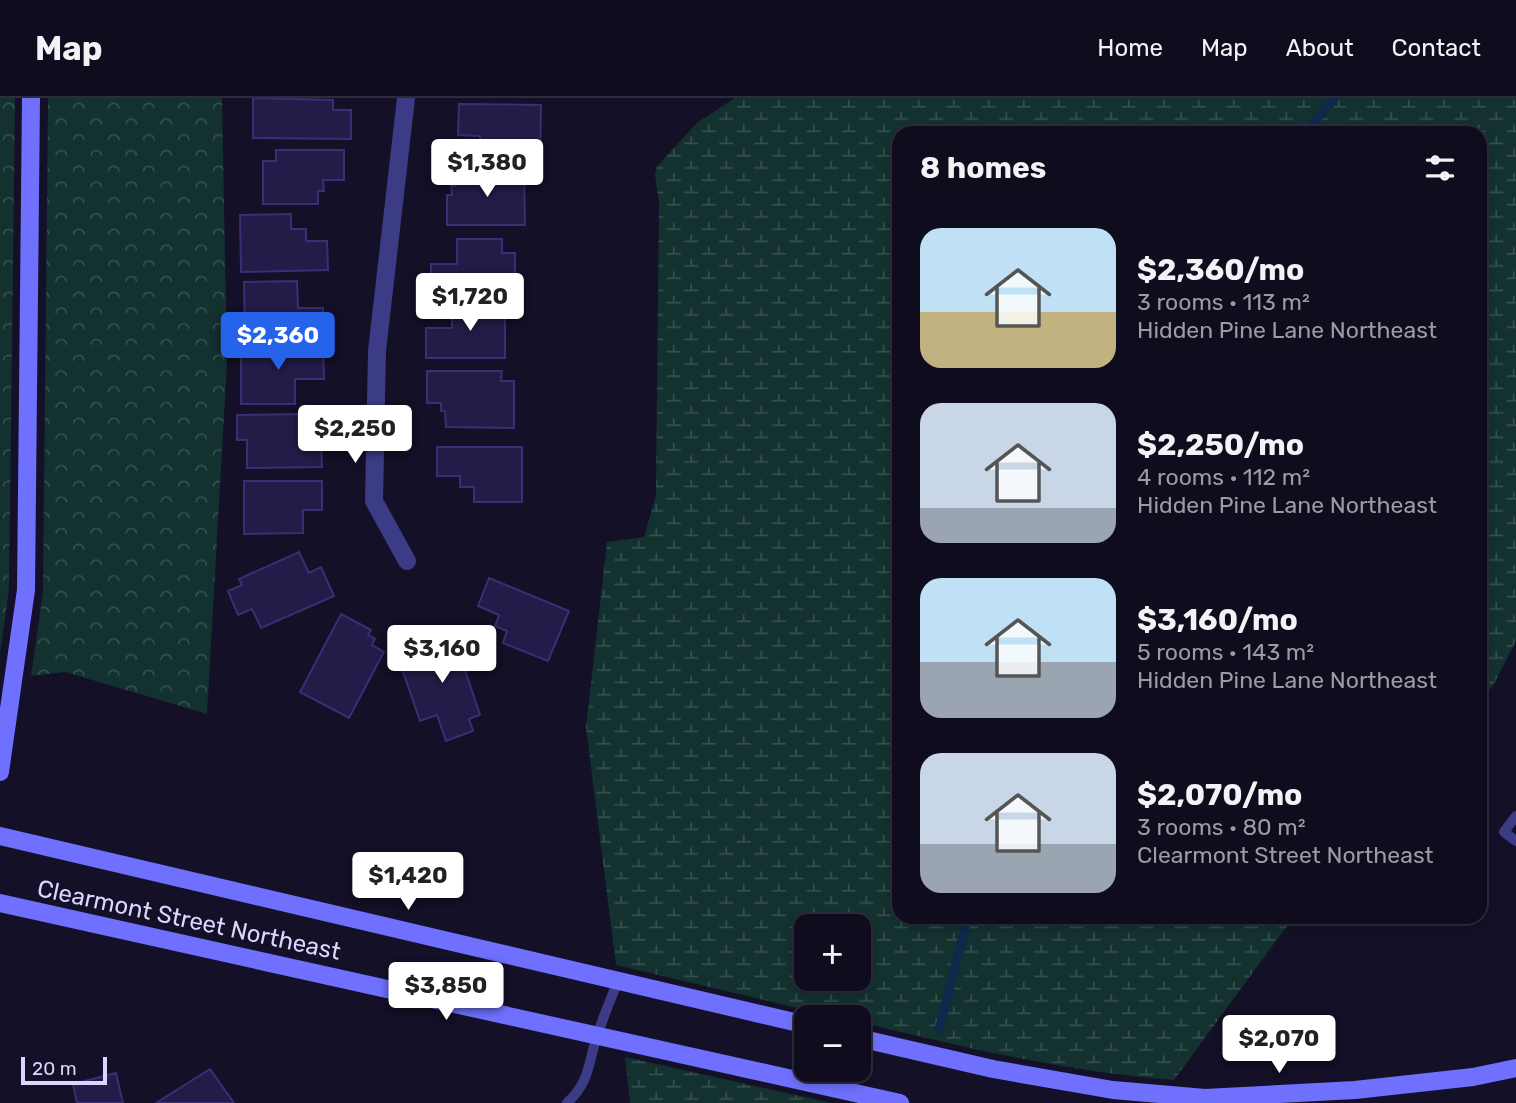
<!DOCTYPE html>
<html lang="en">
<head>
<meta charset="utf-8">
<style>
  :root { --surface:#0e0c1d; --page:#1c1a2a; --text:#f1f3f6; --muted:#9b9ba4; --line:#2e2c3b; --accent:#2563eb }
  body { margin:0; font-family:Rubik,sans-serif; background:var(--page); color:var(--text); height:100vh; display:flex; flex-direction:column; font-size:26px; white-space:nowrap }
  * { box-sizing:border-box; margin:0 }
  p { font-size:23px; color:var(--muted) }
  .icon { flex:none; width:38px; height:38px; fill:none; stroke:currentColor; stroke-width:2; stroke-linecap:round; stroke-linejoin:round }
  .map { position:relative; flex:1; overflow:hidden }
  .sheet { position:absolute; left:892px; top:28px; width:595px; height:798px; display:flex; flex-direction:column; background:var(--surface); border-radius:21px; box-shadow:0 4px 10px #0003,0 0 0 2px var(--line) }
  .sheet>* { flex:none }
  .tools { position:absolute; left:794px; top:816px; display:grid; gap:14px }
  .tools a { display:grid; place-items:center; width:77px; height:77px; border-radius:14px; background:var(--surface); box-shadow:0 4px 10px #0003,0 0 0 2px var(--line); font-size:35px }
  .scale { position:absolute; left:21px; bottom:18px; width:86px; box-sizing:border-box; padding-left:7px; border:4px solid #dad7ff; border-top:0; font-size:19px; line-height:24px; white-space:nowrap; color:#dad7ff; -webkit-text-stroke:5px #131027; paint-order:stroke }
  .price { position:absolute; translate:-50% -60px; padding:0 16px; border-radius:7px; background:#fff; color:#222; font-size:23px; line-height:46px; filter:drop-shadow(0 2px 4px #0008) }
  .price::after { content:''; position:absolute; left:50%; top:42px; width:21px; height:16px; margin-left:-10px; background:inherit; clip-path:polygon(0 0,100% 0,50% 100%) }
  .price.current { background:var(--accent); color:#fff }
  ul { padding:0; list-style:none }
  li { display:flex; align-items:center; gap:21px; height:175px; padding:0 28px }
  li span { display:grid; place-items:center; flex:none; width:196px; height:140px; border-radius:21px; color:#555 }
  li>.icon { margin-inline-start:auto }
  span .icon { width:84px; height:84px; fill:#fffc; stroke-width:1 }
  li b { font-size:30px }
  h2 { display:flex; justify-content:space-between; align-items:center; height:84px; padding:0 28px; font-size:30px }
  header { display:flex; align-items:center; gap:42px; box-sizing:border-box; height:98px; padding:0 35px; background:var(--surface); border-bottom:2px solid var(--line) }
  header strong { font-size:33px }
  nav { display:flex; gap:38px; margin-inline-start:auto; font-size:24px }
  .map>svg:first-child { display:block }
  .forest { fill:url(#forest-crowns) }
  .wetland { fill:url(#wetland-marsh); fill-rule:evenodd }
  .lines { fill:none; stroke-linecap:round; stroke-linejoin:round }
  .stream { stroke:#0f284c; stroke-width:9 }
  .building { fill:#241c48; stroke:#3a2e74; stroke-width:2 }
  .lane { stroke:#3c3b86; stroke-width:10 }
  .street { stroke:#3c3b86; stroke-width:18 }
  .secondary { stroke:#6f70fe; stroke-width:18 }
  .labels { text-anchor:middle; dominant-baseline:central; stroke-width:6; stroke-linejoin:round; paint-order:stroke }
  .street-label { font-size:24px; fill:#dad7ff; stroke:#131027 }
</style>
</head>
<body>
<header>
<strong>Map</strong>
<nav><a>Home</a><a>Map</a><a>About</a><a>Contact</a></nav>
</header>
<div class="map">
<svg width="1516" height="1005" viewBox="0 0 1516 1005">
  <defs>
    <pattern id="forest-crowns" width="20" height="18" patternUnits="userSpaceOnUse" patternTransform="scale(1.75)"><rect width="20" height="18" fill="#13312f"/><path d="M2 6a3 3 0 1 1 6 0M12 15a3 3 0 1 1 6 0" fill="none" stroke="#354e4e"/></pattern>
    <pattern id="wetland-marsh" width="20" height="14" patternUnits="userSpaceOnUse" patternTransform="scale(1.75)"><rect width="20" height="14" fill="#13312f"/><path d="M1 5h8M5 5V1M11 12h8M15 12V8" fill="none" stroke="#354e4e"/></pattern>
  </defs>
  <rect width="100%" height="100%" fill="#131027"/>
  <path class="forest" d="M0,0H15L9,491L0,556Z
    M48,0H222L227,265L207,616L65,574L31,578L43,494Z"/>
  <path class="wetland" d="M735,0H1516V543L1494,586L1481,603L1480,35H900V819H1296L1284,832L1174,982C1067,974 963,949 859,924V919H836L616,867L586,629L607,444L644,439L656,397L659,103L655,77L657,68L698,24ZM807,828H859V880H807Z
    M625,959L832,1005H630Z"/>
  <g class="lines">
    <path class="stream" d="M1305,35L1335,0
      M939,932L968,819"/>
  </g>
  <path class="building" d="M253,0L333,2V12H351V41L253,40Z
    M459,6L541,7L540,63L493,62V50L480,49V38L458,37Z
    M276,52H344V82H323L324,93H318V106H263V63H276Z
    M524,73L525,127H447V97H452L451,88H455V74Z
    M291,116V131H306V143H327L328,172L241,174L240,117Z
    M457,141H502V155H515V180H504V194H431V166H457Z
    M297,183L298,210H323V237L245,238L244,184Z
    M452,205H505V260H426V230H452Z
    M241,248H323L324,281H295V306H241Z
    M427,273H502L501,283H514V330L446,329L445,313H441V305H427Z
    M303,316V331H310V339H321L322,369L247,370V342H237V317Z
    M437,349H522V404H474V389H460V378H437Z
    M244,383H322V412H303V435L244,436Z
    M299,454L309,475L321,469L334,498L261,530L252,511L238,517L228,493L242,487L239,481Z
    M489,480L569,513L548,563L503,545L507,533L495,528L499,517L478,508Z
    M341,516L371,532L368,537L375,541L372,547L384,554L349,620L300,594Z
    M451,530L480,617L469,621L473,633L446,643L437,617L420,623L401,568L417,563L415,557L423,554L419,541Z
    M210,971L234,1005H156Z
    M116,975L123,1005H77L73,986Z"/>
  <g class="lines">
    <path class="lane" d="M1516,718L1504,734L1516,743
      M567,1005C591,983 588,963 598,935C604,917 611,900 618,883"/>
    <path class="street" d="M406,0L377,253L374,403L407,463"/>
    <path class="secondary" d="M0,674L26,492L31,0
      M0,738L807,927
      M0,805L900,1005
      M859,940L993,971L1113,992L1205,1000L1355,992L1473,979L1516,970"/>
  </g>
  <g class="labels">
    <g class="street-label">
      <text transform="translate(189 822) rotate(12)">Clearmont Street Northeast</text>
    </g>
  </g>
</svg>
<div class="tools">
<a>+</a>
<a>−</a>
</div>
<div class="scale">20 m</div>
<b class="price" style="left:487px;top:101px">$1,380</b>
<b class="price" style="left:470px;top:235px">$1,720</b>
<b class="price current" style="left:278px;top:274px">$2,360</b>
<b class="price" style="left:355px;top:367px">$2,250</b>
<b class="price" style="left:442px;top:587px">$3,160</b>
<b class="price" style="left:408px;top:814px">$1,420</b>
<b class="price" style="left:446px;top:924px">$3,850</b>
<b class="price" style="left:1279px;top:977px">$2,070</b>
<section class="sheet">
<h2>8 homes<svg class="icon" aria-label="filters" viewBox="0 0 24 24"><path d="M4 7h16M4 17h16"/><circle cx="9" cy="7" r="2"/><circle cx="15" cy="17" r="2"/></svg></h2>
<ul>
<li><span style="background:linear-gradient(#bfe0f5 60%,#c2b280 0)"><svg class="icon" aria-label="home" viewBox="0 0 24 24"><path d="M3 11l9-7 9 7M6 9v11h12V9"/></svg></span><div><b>$2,360/mo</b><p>3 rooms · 113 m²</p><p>Hidden Pine Lane Northeast</p></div></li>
<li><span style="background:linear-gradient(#c9d6e8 75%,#9aa5b1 0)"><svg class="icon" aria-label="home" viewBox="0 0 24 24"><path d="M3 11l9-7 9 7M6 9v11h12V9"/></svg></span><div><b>$2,250/mo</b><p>4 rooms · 112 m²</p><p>Hidden Pine Lane Northeast</p></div></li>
<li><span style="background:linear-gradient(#bfe0f5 60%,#9aa5b1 0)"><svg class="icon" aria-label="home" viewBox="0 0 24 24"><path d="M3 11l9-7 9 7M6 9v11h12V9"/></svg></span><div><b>$3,160/mo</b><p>5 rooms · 143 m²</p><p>Hidden Pine Lane Northeast</p></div></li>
<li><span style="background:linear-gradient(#c9d6e8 65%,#9aa5b1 0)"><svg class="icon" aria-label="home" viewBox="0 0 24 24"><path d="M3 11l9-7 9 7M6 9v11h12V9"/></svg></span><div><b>$2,070/mo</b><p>3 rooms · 80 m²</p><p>Clearmont Street Northeast</p></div></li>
</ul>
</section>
</div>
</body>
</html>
